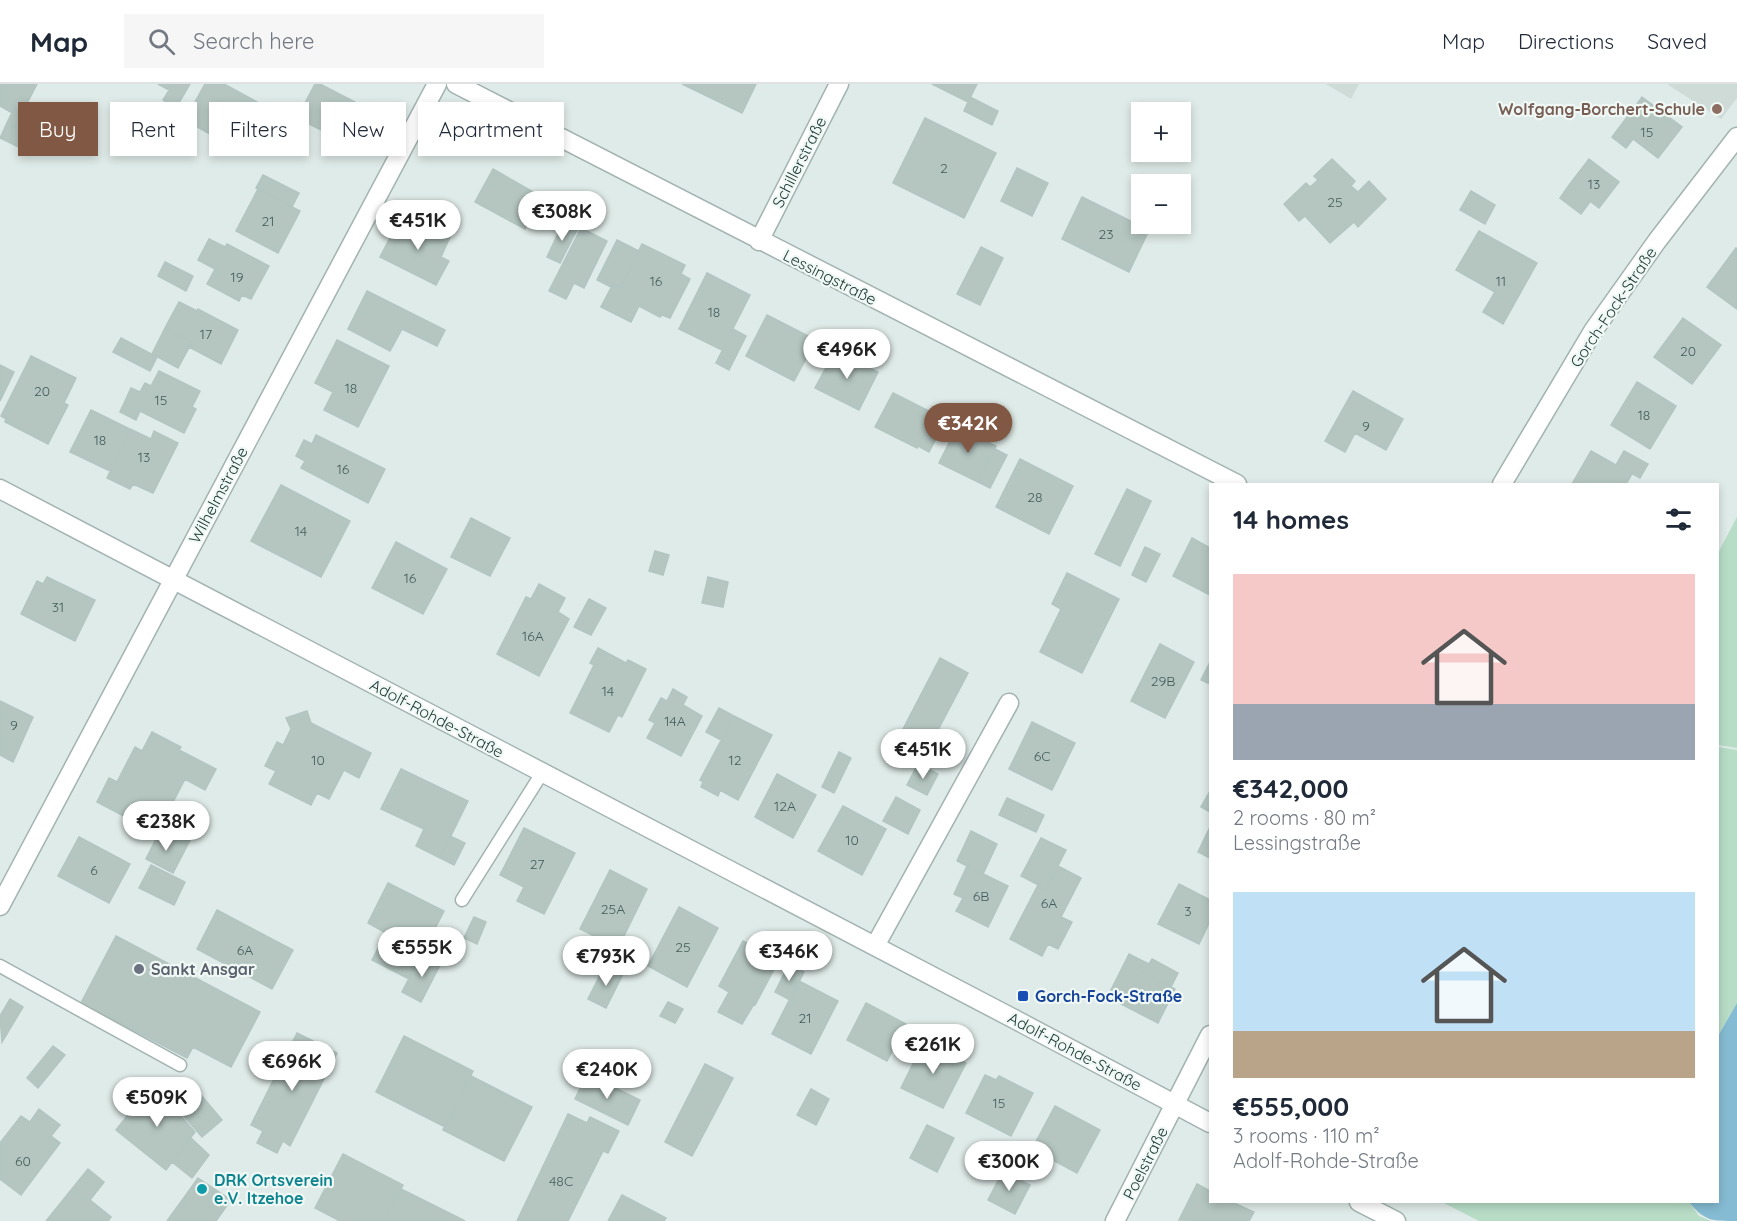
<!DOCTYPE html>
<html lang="en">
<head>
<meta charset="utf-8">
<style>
  :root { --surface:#fff; --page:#f6f6f7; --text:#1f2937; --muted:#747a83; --line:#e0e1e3; --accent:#805843 }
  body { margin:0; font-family:Quicksand,sans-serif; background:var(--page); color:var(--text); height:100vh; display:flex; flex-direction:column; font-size:22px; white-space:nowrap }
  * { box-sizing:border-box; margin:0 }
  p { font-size:20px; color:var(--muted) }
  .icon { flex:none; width:33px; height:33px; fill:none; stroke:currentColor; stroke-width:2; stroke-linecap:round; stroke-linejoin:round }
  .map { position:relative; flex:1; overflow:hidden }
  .sheet { position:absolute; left:1209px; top:399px; width:510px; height:720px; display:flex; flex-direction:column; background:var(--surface); border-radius:0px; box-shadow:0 3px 9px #0003 }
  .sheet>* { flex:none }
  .banner { position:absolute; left:18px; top:18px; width:570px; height:54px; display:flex; gap:12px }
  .tools { position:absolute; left:1131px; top:18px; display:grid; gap:12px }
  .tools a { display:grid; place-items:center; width:60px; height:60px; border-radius:0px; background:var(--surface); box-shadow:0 3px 9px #0003; font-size:30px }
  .price { position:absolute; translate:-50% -51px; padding:0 14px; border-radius:21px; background:#fff; color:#222; font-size:20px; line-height:39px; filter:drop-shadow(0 2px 3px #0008) }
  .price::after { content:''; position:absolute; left:50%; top:36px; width:18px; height:14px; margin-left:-9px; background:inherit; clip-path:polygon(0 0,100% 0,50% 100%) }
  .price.current { background:var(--accent); color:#fff }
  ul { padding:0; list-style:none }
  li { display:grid; align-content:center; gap:12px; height:318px; padding:0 24px }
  li span { display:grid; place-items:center; height:186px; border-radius:0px; color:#555 }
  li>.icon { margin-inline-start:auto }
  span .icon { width:108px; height:108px; fill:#fffc; stroke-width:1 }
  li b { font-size:26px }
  h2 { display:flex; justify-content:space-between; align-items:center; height:72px; padding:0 24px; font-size:26px }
  .chip { padding:0 21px; border-radius:0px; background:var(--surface); box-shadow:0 3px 9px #0003; font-size:21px; line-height:54px }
  .chip.current { background:var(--accent); color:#fff }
  header { display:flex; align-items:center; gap:36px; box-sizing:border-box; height:84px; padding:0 30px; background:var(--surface); border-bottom:2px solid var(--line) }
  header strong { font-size:28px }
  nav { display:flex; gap:33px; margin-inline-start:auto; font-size:21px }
  .search { width:420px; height:54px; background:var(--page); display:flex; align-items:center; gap:15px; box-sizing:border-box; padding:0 21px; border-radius:0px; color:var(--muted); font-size:22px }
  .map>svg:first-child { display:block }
  .built { fill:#cedbd7 }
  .green { fill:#b7ddc7 }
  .water { fill:#85bcd3 }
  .building { fill:#b5c6c1; stroke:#b2c5c0; stroke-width:1.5 }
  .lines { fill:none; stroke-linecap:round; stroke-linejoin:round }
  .lane-casing { stroke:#a2b3b0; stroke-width:15 }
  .street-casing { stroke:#a2b3b0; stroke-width:21 }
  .lane { stroke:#fff; stroke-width:12 }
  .street { stroke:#fff; stroke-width:18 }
  .education-dot { fill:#8d6e63; stroke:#f0f8f5; stroke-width:2 }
  .worship-dot { fill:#6b7280; stroke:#f0f8f5; stroke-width:2 }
  .transit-dot { fill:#1a4fb4; stroke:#f0f8f5; stroke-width:2 }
  .culture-dot { fill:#0f9aa8; stroke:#f0f8f5; stroke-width:2 }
  .labels { text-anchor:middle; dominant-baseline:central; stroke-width:4.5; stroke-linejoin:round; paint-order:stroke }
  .number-label { font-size:14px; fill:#455e5a }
  .education-label { font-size:16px; font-weight:bold; fill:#785e54; stroke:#f0f8f5; text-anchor:end }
  .street-label { font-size:16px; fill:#203c38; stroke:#f0f8f5 }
  .worship-label { font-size:16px; font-weight:bold; fill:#5b616d; stroke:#f0f8f5; text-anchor:start }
  .transit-label { font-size:16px; font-weight:bold; fill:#164399; stroke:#f0f8f5; text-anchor:start }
  .culture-label { font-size:16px; font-weight:bold; fill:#0d838f; stroke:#f0f8f5; text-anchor:start }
</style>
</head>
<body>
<header>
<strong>Map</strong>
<div class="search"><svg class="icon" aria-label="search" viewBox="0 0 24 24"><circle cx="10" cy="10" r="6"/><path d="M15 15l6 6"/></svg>Search here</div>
<nav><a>Map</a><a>Directions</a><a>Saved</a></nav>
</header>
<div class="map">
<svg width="1737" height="1137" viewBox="0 0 1737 1137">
  <rect width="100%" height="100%" fill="#dfebe8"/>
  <path class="built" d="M1326,0H1359L1351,15Z
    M1667,0H1737V14L1721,35Z"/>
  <path class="green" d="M1737,433V664L1718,661V469Z
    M1718,663L1737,666V919L1718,952Z
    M1442,1118H1689L1699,1132L1711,1137H1479Z"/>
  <path class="water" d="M1737,919V1137C1712,1137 1704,1137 1689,1118H1718V952Z"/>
  <path class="building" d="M0,0H37L22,29L14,24L12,29L0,22Z
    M158,0H173L169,6Z
    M173,0H190L176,24L163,16Z
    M205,0H224L257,18L233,63L185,36Z
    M315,0H320L355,18L337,54L297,34Z
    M682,0H756L742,29Z
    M932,0H977L968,18Z
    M970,13L998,27L992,41L964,27Z
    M1642,13L1682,43L1658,74L1633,55L1626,64L1612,53Z
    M14,24L47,41L40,55L7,39Z
    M925,34L996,69L964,134L893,99Z
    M7,39L40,55L33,70L0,54Z
    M1332,75L1355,97L1351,102L1358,108L1369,97L1386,115L1358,143L1354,138L1330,159L1305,132L1299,137L1284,120L1306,99L1310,103L1318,96L1314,92Z
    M1589,75L1619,98L1599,124L1569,101Z
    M1017,84L1048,99L1032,132L1001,117Z
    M493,85L542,113L525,145L475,118Z
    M263,91L299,109L292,123L256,104Z
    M1569,101L1590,118L1581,130L1560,114Z
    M258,105L300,127L278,169L236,147Z
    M1471,107L1495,121L1485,140L1460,126Z
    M1082,113L1149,146L1129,188L1062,155Z
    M419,118L458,138L449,155L410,136Z
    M407,133L449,155L441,173L449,177L436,201L380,173L394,146L399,149Z
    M564,137L578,144L560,179L547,173Z
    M581,144L607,157L584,204L574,199L566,215L549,207Z
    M1479,147L1537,179L1503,240L1483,228L1495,208L1456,186Z
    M209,155L225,163L227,160L269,182L251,215L242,211L239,217L207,200L215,185L198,176Z
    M617,156L639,167L621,203L613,200L611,203L597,196Z
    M642,160L685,181L681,190L690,195L670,234L662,231L660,233L639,222L631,238L601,223L613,200L621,203Z
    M981,163L1003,174L980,221L957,210Z
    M1736,164L1737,165V225L1707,203Z
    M165,178L193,192L186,207L158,192Z
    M707,189L750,211L722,266L679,245Z
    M367,207L445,246L437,262L402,245L390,267L348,245Z
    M179,218L197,227L198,225L238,246L221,280L189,263L192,258L165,244Z
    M767,231L816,256L794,297L746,272Z
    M1683,234L1721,261L1692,300L1654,273Z
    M165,244L192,258L178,284L152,270Z
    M733,245L746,252L729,286L716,279Z
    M121,254L157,273L150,287L113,268Z
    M337,256L389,282L358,343L324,326L333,308L315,299Z
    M835,267L878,288L859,326L815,304Z
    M31,272L76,294L64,319L68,321L48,360L5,338L6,335L1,332Z
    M0,281L14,288L0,317Z
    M159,287L200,307L192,323L196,325L184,349L140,327L136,336L120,328L131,304L140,308L145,299L151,302Z
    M1637,298L1676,322L1650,365L1611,341Z
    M1353,307L1403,335L1386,366L1355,349L1345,368L1325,357Z
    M893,309L935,330L917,364L875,343Z
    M91,326L130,345L110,387L70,368Z
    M932,335L943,341L929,368L918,362Z
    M957,343L996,362L978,398L939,379Z
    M130,345L151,355L154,347L178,359L153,409L133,400L130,405L107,394Z
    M316,351L385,385L368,419L301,384L305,377L296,372L304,356L312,360Z
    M995,365L1007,371L990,404L978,398Z
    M1591,367L1632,390L1626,400H1572Z
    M1624,367L1648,380L1640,394L1616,381Z
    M1020,375L1073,402L1049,450L996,423Z
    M281,401L350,437L321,493L251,457Z
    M1127,405L1151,417L1120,482L1095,470Z
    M471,434L510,454L490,492L451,473Z
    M1192,454L1210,464V511L1173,492Z
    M396,458L447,485L423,530L372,504Z
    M1145,463L1160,470L1146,498L1132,491Z
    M655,467L669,471L663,491L649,487Z
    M1067,489L1119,515L1082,589L1040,568L1061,525L1052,520Z
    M47,493L95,516L75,557L21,530L37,497L43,500Z
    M708,493L728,498L723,523L702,519Z
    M539,500L565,514L558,528L569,535L539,592L497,570L526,513L531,515Z
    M589,515L606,524L591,551L574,543Z
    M1160,560L1194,578L1165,634L1131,617Z
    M598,564L626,579L628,576L646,585L622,633L618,631L609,648L570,629L594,581L590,579Z
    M940,574L968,589L929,663L901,649Z
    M1210,578V600L1201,596Z
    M673,605L687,613L683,621L702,632L681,672L647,654L655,639L649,636L661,614L667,617Z
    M0,617L33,633L13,678L0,671Z
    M719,624L734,632L721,656L706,648Z
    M307,627L311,639L371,669L359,694L344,686L329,715L317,709L311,721L269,700L276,687L265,682L277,658L283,661L291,645L286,634Z
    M734,632L772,651L738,716L720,706L718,712L701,703L703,698L700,696Z
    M1032,638L1075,659L1052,706L1009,685Z
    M938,646L961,656L954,670L929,663Z
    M152,648L181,663L179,666L216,685L205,706L185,695L171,722L182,728L179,734L197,743L187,762L154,744L152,747L97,718L109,694L117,698L135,663L142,667Z
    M839,668L851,674L834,709L822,703Z
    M918,680L938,690L927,711L907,701Z
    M401,685L468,717L440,774L416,762L424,745L381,725Z
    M777,690L816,711L793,754L755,733Z
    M1210,707V728L1201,723Z
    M896,713L920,726L908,750L883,737Z
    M1007,714L1044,731L1036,748L999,731Z
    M843,722L886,745L862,791L818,767Z
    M1210,743V774L1198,768Z
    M524,744L575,769L544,830L517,817L524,803L500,791Z
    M160,747L187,762L173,789L146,775Z
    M971,747L997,760L983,790L957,777Z
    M450,752L465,759L454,781L440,774Z
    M79,753L130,780L109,819L58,792Z
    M1041,754L1066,766L1046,805L1021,792Z
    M151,781L185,798L174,821L139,804Z
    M967,782L1008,802L988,843L956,827L963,814L954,810Z
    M1058,782L1081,794L1061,833L1072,838L1058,865L1048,860L1042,872L1010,855L1038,801L1046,805Z
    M610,786L647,805L618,864L580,845Z
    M388,799L444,827L409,895L372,876L386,849L368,839Z
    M1179,800L1210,816V837L1199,860L1158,840Z
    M679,823L718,844L687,903L648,882Z
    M217,826L293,866L272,905L197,865Z
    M474,833L486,838L477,860L464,854Z
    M116,852L260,928L231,983L193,963L187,974L81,919Z
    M743,857L779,876L755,921L754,920L742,940L718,928L729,908L719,902Z
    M422,869L441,879L421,918L402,908Z
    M1129,870L1143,877L1138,886L1175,905L1158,939L1121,920L1123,917L1109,910Z
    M1152,875L1178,889L1171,903L1138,886L1143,877L1149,880Z
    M789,880L804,888L790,916L775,908Z
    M605,881L623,890L606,924L588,915Z
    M799,897L838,917L811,970L772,950Z
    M10,915L23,923L2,958L0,932Z
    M668,918L683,925L675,939L660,932Z
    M866,919L906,940L887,977L847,956Z
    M297,949L337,969L290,1062L283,1057L277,1069L257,1059L263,1047L251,1041Z
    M404,952L473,987L445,1043L376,1008Z
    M924,958L966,979L943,1024L901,1004Z
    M53,962L65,971L38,1004L27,994Z
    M705,980L733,994L692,1072L665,1058Z
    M587,990L640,1016L628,1041L575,1015Z
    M985,991L996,996L999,992L1033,1009L1011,1052L966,1029Z
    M471,992L532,1023L504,1077L443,1046Z
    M190,998L222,1036L202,1053L170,1016Z
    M153,1000L195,1048L166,1086L116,1046Z
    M811,1005L829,1015L816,1041L797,1031Z
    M1055,1022L1100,1046L1077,1089L1032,1065Z
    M39,1025L60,1041L51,1052L60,1059L21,1111L0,1095V1059L21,1032L30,1038Z
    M568,1030L587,1039L590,1033L619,1047L608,1069L603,1067L568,1137H517Z
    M927,1041L954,1054L937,1088L910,1074Z
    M191,1054L209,1071L192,1094L172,1078Z
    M343,1070L403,1101L385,1137H340L315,1124Z
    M88,1085L104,1098L90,1116L111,1133L108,1137H46Z
    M1003,1087L1030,1101L1015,1130L988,1116Z
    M198,1094L231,1116L216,1137H167Z
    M1197,1100L1210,1107V1118H1232L1254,1128L1249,1137L1179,1136Z
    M401,1105L465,1137H385Z
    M622,1111L666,1134L664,1137H608Z"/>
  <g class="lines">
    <g class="lane-casing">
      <path id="lane" d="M462,816L542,689
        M0,882L180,981"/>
    </g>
    <g class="street-casing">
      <path id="street" d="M456,0L1237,400
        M759,157L839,0
        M1502,400L1593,247L1657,157L1737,53
        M0,405L1018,937L1210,1039
        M0,822L437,0
        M875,862L1009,619
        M1359,1118L1396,1137
        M1115,1137L1210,951"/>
    </g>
    <use href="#lane" class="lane"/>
    <use href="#street" class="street"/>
  </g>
  <circle class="education-dot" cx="1717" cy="25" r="6"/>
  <circle class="worship-dot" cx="139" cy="885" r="6"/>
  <rect class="transit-dot" x="1017" y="906" width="12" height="12" rx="3"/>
  <circle class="culture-dot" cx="202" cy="1105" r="6"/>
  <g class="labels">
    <g class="number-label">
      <text x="1647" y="48">15</text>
      <text x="944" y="84">2</text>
      <text x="1594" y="100">13</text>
      <text x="1335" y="118">25</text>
      <text x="268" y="137">21</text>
      <text x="1106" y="150">23</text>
      <text x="237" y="193">19</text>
      <text x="656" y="197">16</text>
      <text x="1501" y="197">11</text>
      <text x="714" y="228">18</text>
      <text x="206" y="250">17</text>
      <text x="1688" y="267">20</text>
      <text x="351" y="304">18</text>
      <text x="42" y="307">20</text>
      <text x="161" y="316">15</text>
      <text x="1644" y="331">18</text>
      <text x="1366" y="342">9</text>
      <text x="100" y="356">18</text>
      <text x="144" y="373">13</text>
      <text x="343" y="385">16</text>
      <text x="1035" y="413">28</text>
      <text x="301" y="447">14</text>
      <text x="410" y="494">16</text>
      <text x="58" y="523">31</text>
      <text x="533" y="552">16A</text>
      <text x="1163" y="597">29B</text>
      <text x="608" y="607">14</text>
      <text x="675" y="637">14A</text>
      <text x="14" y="641">9</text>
      <text x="1042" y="672">6C</text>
      <text x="318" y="676">10</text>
      <text x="735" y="676">12</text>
      <text x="785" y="722">12A</text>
      <text x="852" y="756">10</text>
      <text x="537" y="780">27</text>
      <text x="94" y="786">6</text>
      <text x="981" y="812">6B</text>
      <text x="1049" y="819">6A</text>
      <text x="613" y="825">25A</text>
      <text x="1188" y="827">3</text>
      <text x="683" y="863">25</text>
      <text x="245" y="866">6A</text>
      <text x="805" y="934">21</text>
      <text x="999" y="1019">15</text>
      <text x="23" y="1077">60</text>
      <text x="561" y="1097">48C</text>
    </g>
    <g class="education-label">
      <text x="1705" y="25">Wolfgang-Borchert-Schule</text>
    </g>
    <g class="street-label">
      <text transform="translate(799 78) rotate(-63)">Schillerstraße</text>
      <text transform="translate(830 193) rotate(27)">Lessingstraße</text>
      <text transform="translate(1613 223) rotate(-56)">Gorch-Fock-Straße</text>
      <text transform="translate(218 411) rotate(-62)">Wilhelmstraße</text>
      <text transform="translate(437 634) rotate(28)">Adolf-Rohde-Straße</text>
      <text transform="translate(1075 967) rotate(28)">Adolf-Rohde-Straße</text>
      <text transform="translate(1145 1079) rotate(-63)">Poelstraße</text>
    </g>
    <g class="worship-label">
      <text x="151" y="885">Sankt Ansgar</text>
    </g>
    <g class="transit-label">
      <text x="1035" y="912">Gorch-Fock-Straße</text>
    </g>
    <g class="culture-label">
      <text x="214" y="1096">DRK Ortsverein<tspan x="214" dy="18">e.V. Itzehoe</tspan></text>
    </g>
  </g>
</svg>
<div class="tools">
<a>+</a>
<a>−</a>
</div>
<b class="price" style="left:562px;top:158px">€308K</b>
<b class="price" style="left:418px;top:167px">€451K</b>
<b class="price" style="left:847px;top:296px">€496K</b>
<b class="price current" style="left:968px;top:370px">€342K</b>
<b class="price" style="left:923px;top:696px">€451K</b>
<b class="price" style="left:166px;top:768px">€238K</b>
<b class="price" style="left:422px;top:894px">€555K</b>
<b class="price" style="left:789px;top:898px">€346K</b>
<b class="price" style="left:606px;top:903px">€793K</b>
<b class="price" style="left:933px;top:991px">€261K</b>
<b class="price" style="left:292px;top:1008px">€696K</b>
<b class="price" style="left:607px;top:1016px">€240K</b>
<b class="price" style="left:157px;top:1044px">€509K</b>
<b class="price" style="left:1009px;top:1108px">€300K</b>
<div class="banner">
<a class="chip current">Buy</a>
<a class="chip">Rent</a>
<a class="chip">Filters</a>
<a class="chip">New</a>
<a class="chip">Apartment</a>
</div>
<section class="sheet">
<h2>14 homes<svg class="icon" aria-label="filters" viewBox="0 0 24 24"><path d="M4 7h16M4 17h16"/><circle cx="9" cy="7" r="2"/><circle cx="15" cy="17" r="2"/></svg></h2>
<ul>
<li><span style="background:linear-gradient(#f6c9c9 70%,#9aa5b1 0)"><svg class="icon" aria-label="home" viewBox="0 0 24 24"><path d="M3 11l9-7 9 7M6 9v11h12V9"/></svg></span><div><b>€342,000</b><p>2 rooms · 80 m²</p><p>Lessingstraße</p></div></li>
<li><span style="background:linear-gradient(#bfe0f5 75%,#b9a48a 0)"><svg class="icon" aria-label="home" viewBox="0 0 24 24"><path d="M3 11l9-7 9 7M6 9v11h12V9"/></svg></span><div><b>€555,000</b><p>3 rooms · 110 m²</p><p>Adolf-Rohde-Straße</p></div></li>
</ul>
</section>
</div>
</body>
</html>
